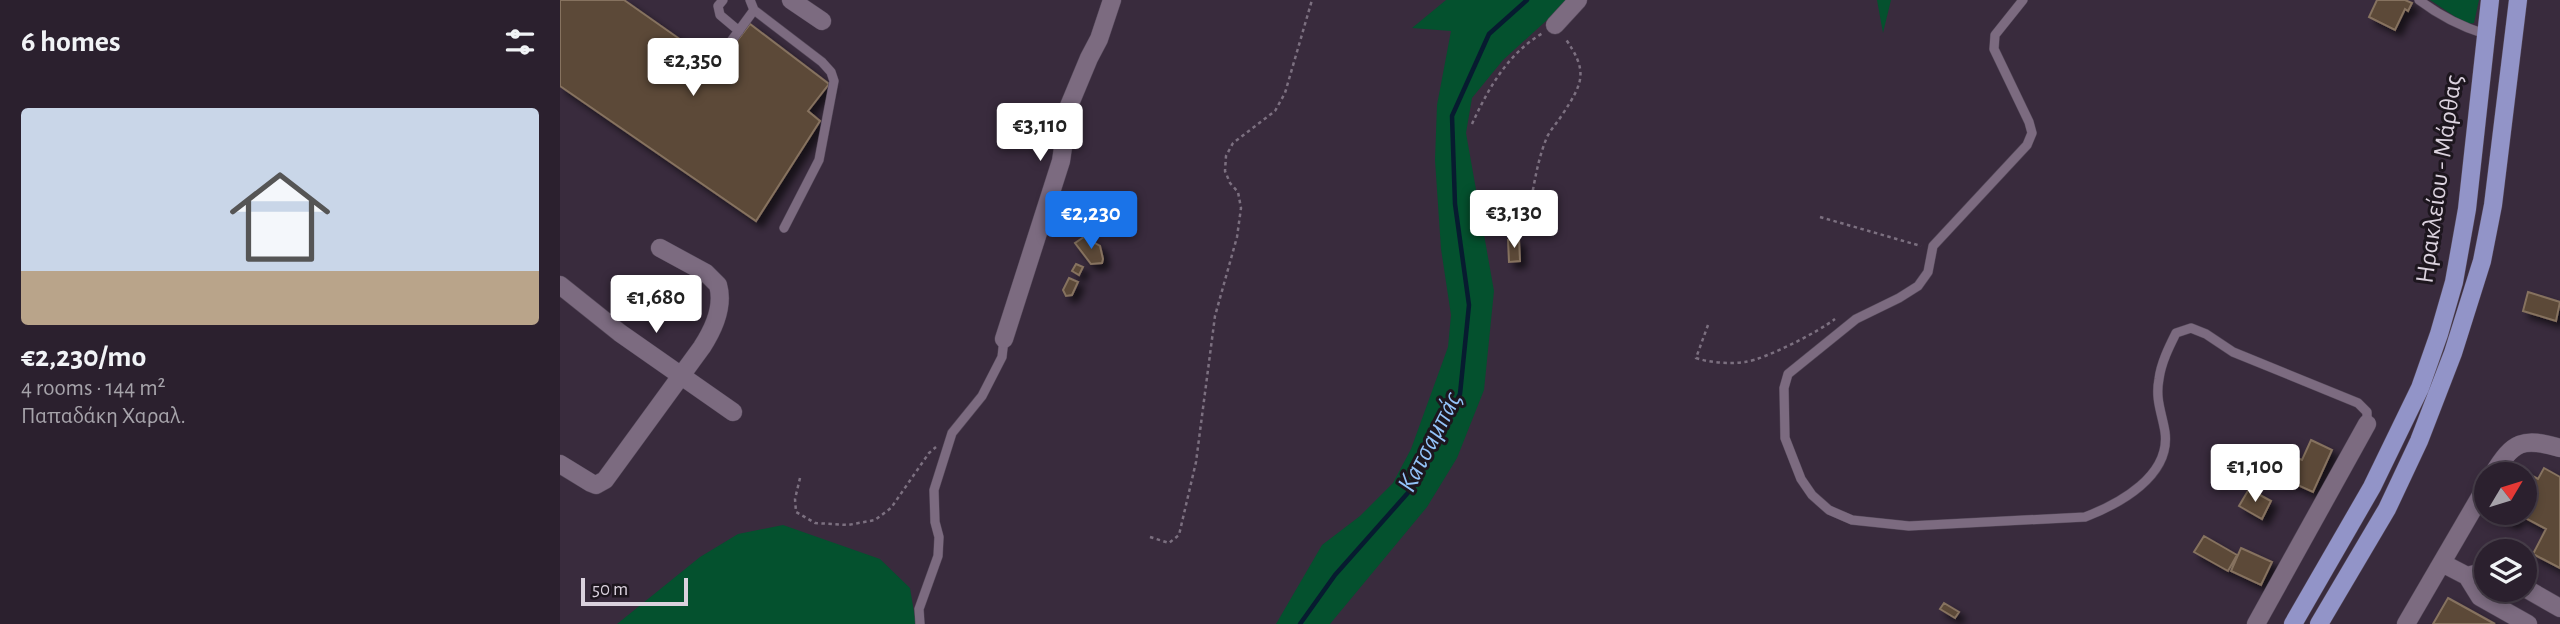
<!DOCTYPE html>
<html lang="en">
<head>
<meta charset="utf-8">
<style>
  :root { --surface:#2b202e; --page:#372d3a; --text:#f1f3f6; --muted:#a6a3aa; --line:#473e4a; --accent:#1a73e8 }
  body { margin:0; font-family:"Alegreya Sans",sans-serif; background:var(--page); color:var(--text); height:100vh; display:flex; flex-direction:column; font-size:26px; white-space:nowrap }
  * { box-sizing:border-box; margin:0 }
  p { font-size:23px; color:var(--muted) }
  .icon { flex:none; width:38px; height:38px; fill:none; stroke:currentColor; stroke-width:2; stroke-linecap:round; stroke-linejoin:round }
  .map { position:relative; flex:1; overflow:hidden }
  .panel { display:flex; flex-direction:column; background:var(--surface); width:560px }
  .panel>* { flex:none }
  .needle { width:46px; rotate:52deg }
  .controls { position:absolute; left:1914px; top:462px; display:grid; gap:14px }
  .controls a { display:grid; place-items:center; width:63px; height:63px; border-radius:50%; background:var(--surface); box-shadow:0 4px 10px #0003,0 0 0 2px var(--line); font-size:35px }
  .scale { position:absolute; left:21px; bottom:18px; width:107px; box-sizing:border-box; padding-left:7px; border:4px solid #dbd2de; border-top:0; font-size:19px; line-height:24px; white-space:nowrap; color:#dbd2de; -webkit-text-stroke:5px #1d161e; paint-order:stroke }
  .price { position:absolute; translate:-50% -60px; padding:0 16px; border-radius:7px; background:#fff; color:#222; font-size:23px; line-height:46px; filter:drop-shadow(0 2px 4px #0008) }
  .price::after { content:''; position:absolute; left:50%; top:42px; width:21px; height:16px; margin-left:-10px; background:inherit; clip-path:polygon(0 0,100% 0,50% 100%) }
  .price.active { background:var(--accent); color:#fff }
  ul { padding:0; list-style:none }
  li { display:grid; align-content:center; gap:14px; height:371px; padding:0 21px }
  li span { display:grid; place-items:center; height:217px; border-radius:7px; color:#555 }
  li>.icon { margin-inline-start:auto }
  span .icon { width:126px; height:126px; fill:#fffc; stroke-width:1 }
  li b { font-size:30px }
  h2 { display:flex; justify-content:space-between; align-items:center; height:84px; padding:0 21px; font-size:30px }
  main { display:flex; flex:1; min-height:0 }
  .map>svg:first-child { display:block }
  .green { fill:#04512e }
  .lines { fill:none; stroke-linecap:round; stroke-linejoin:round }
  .stream { stroke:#071b30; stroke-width:4.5 }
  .building { fill:#5b4937; stroke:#86725f; stroke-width:2; filter:url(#shadow) }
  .service-casing { stroke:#544858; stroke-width:10 }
  .minor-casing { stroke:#544858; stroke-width:19 }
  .primary-casing { stroke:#544858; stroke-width:19 }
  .path { stroke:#7c7080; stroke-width:2.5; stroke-dasharray:3.5 3.5; stroke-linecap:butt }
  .service { stroke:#7c6b80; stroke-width:9 }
  .minor { stroke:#7c6b80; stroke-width:18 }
  .primary { stroke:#9294c8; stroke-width:18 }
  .labels { text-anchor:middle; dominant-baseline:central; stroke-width:6; stroke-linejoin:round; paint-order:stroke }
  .street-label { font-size:26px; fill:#dbd2de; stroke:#1d161e }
  .water-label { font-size:28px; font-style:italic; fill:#93c2f8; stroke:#1d161e }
</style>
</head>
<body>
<main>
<section class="panel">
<h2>6 homes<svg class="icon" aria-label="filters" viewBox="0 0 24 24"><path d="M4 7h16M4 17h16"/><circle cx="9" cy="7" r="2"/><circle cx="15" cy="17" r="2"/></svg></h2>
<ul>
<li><span style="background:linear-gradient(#c9d6e8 75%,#b9a48a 0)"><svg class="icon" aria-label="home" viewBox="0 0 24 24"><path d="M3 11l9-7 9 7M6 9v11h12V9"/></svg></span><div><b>€2,230/mo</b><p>4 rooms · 144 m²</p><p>Παπαδάκη Χαραλ.</p></div></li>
</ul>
</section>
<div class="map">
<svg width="2000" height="624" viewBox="0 0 2000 624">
  <defs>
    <filter id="shadow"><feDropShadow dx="6" dy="6" stdDeviation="3.5" flood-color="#0009"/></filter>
  </defs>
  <rect width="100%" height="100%" fill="#392b3d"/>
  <path class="green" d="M886,0H1009L943,60L912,98L906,133L934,291L924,390L897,458L867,507L770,624H716L762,545L800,516L833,483L851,449L888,347L891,315L881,249L875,160L877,105L891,31L852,28Z
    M1317,0H1331L1323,33Z
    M1870,0H1919L1914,23L1906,24Z
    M223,525L320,559L350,588L356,624H57L140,557L178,534Z"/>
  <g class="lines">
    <path class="stream" d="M740,624L775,575L854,486L900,394L909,305L895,204L892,116L929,34L967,0"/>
  </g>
  <path class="building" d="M0,0H64L158,66L190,24L269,84L248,111L260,121L196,221L0,86Z
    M1817,0H1845L1852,3L1848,11L1845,9L1835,30L1809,17Z
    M524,237L540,246L543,259L542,263L531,264L515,243Z
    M959,239L960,261L949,262L948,240Z
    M516,264L523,267L519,275L512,271Z
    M509,278L518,282L512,295L506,296L503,290Z
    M1968,292L2000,302L1996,321L1963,311Z
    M1751,440L1772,450L1753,492L1711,473L1721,451L1742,460Z
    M1950,464L1978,479L1984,468L2000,477V568L1973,554L1986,529L1958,514L1953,523L1935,513H1965V474H1945Z
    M1689,489L1711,501L1702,519L1679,506Z
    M1644,536L1677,555L1668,571L1634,552Z
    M1681,548L1712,562L1701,585L1671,571Z
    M1888,598L1935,624H1873Z
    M1384,603L1399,612L1395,618L1380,609Z"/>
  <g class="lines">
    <g class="service-casing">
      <path id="service" d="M163,0L158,6L160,15L179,31
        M190,0L194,10L262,62L271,72L274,81L259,160L224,228
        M1463,0L1435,35L1434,49L1469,122L1472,133L1467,145L1373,246L1368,272L1358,286L1339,298L1296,319L1228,374L1224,388L1225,438L1241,479L1252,495L1269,510L1292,520L1349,526L1525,517C1559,504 1611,476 1605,432C1602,413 1595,400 1599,379C1601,363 1609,347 1616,333L1631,328L1646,334L1673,352L1798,403L1807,412V424
        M1859,0C1880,16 1899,26 1925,34
        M161,55L194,10
        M360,624L359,609L378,556L379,537L375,522L374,490L392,433L422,396L442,357L444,339"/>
    </g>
    <g class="minor-casing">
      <path id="minor" d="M231,0L262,21
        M995,25L1018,0
        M0,285L60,333L173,412
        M444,339L501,161L509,106L529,58L539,39L552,0
        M0,464L31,483L36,485L45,480L142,347C153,330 164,306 158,285L146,273L100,248
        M1933,474C1953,441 1963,437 2000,448
        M1882,563L1907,576L1920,597L1968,624
        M1907,576L1927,571
        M1965,588L2000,608
        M1696,624L1807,424
        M1846,624L1927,485"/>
    </g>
    <g class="primary-casing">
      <path id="primary" d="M1733,624L1812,487L1860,388L1879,334L1894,282L1907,209L1930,0
        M1759,624L1827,509L1859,441L1893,353L1922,261L1933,205L1958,0"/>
    </g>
    <path class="path" d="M912,124C928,89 948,53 983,33
      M969,211C974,186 977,161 987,137C991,129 997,123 1002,115C1024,82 1028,71 1005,38
      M1260,217L1361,246
      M1148,325L1136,358C1151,363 1169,364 1185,362C1206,359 1258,332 1275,319
      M240,478L235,499L236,512L255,523L288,525L315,520L331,508L369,453L376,447
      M590,537L609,543L619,535L636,462L655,316L677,237L681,208L678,192L670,183L665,171L666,156L673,143L715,111L725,93L752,0"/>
    <use href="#service" class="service"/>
    <use href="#minor" class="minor"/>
    <use href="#primary" class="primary"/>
  </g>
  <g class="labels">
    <g class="street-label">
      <text transform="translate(1879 179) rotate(-82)">Ηρακλείου - Μάρθας</text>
    </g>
    <g class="water-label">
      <text transform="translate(870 442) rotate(-63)">Κατσαμπάς</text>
    </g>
  </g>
</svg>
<div class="controls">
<a><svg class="needle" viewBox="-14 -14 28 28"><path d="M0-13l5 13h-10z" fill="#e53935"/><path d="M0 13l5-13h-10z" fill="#a6a3aa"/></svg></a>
<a><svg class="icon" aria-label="layers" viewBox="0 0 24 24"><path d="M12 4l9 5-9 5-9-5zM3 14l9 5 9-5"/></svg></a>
</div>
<div class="scale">50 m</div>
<b class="price" style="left:133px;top:98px">€2,350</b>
<b class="price" style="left:480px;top:163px">€3,110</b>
<b class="price" style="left:954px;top:250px">€3,130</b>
<b class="price active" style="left:531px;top:251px">€2,230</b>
<b class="price" style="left:96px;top:335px">€1,680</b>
<b class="price" style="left:1695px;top:504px">€1,100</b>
</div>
</main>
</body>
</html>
